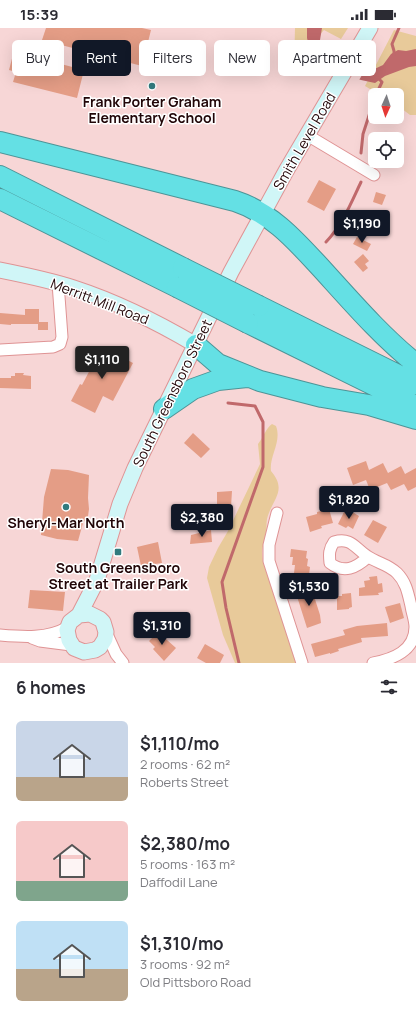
<!DOCTYPE html>
<html lang="en">
<head>
<meta charset="utf-8">
<style>
  :root { --surface:#fff; --page:#f2f2f3; --text:#2b2b33; --muted:#7c7c81; --accent:#111827 }
  body { margin:0; font-family:Manrope,sans-serif; background:var(--page); color:var(--text); height:100vh; display:flex; flex-direction:column; font-size:15px; white-space:nowrap }
  * { box-sizing:border-box; margin:0 }
  p { font-size:13px; color:var(--muted) }
  .icon { flex:none; width:22px; height:22px; fill:none; stroke:currentColor; stroke-width:2; stroke-linecap:round; stroke-linejoin:round }
  .map { position:relative; height:635px; overflow:hidden }
  .details { display:flex; flex-direction:column; background:var(--surface); flex:1 }
  .details>* { flex:none }
  .banner { position:absolute; left:12px; top:12px; width:392px; height:36px; display:flex; gap:8px }
  .needle { width:26px; rotate:183deg }
  .buttons { position:absolute; left:368px; top:60px; display:grid; gap:8px }
  .buttons a { display:grid; place-items:center; width:36px; height:36px; border-radius:6px; background:var(--surface); box-shadow:0 4px 16px #0002; font-size:20px }
  .price { position:absolute; translate:-50% -34px; padding:0 9px; border-radius:4px; background:var(--accent); color:#fff; font-size:13px; line-height:26px; filter:drop-shadow(0 1px 2px #0008) }
  .price::after { content:''; position:absolute; left:50%; top:24px; width:12px; height:9px; margin-left:-6px; background:inherit; clip-path:polygon(0 0,100% 0,50% 100%) }
  .price.on { background:#222; color:#fff }
  ul { padding:0; list-style:none }
  li { display:flex; align-items:center; gap:12px; height:100px; padding:0 16px }
  li span { display:grid; place-items:center; flex:none; width:112px; height:80px; border-radius:6px; color:#555 }
  li>.icon { margin-inline-start:auto }
  span .icon { width:48px; height:48px; fill:#fffc; stroke-width:1 }
  li b { font-size:17px }
  h2 { display:flex; justify-content:space-between; align-items:center; height:48px; padding:0 16px; font-size:17px }
  .chip { padding:0 14px; border-radius:6px; background:var(--surface); box-shadow:0 4px 16px #0002; font-size:14px; line-height:36px }
  .chip.on { background:var(--accent); color:#fff }
  .status { display:flex; justify-content:space-between; align-items:center; height:28px; padding:0 20px; background:var(--surface); direction:ltr }
  .status svg { height:11px; fill:currentColor }
  .map>svg:first-child { display:block }
  .green { fill:#e8ca9a }
  .water { fill:#c0696b }
  .pier { fill:#f7d6d6 }
  .lines { fill:none; stroke-linecap:round; stroke-linejoin:round }
  .stream { stroke:#c0696b; stroke-width:3 }
  .building { fill:#e49d86 }
  .street-casing { stroke:#df9394; stroke-width:13 }
  .secondary-casing { stroke:#df9394; stroke-width:17 }
  .highway-casing { stroke:#4d9497; stroke-width:22 }
  .street { stroke:#fff; stroke-width:11 }
  .secondary { stroke:#d0f6f7; stroke-width:15 }
  .highway { stroke:#64e0e4; stroke-width:20 }
  .highway-bridge-casing { stroke:#4d9497; stroke-width:22; stroke-linecap:butt }
  .highway-bridge { stroke:#64e0e4; stroke-width:20 }
  .poi-dot { fill:#327b7e; stroke:#fff; stroke-width:1.5 }
  .labels { text-anchor:middle; dominant-baseline:central; stroke-width:3; stroke-linejoin:round; paint-order:stroke }
  .poi-label { font-size:14px; font-weight:bold; fill:#210608; stroke:#fff }
  .street-label { font-size:14px; fill:#210608; stroke:#fff }
</style>
</head>
<body>
<div class="status"><b>15:39</b><svg viewBox="0 0 49 12"><path d="M0 12V9h3v3zM5 12V6h3v6zM10 12V3h3v9zM15 12V0h3v12zM26 1h20v11H26zM47 4h2v5h-2z"/></svg></div>
<div class="map">
<svg width="416" height="635" viewBox="0 0 416 635">
  <rect width="100%" height="100%" fill="#f7d6d6"/>
  <path class="green" d="M295,0H348L341,11L324,2C314,14 302,23 311,39L307,48L294,39Z
    M394,2L416,8V87H410L397,77V67H380L365,58Z
    M272,396L276,398C282,414 269,428 271,443C288,463 272,471 267,491C266,496 267,502 266,507C263,520 261,520 263,534L296,635H235L223,607L207,550L209,539L218,520L228,503L260,436L258,416C263,410 266,400 272,396Z"/>
  <path class="water" d="M307,0H322L319,18L324,26L368,44L383,37L391,26L398,22L406,23L416,21V38L409,39L385,48L375,55L361,52L327,41L311,26L307,10Z"/>
  <path class="pier" d="M338,29L366,40L358,54L329,44Z"/>
  <g class="lines">
    <path class="stream" d="M394,26V23L392,16L399,0
      M376,67L382,54L378,50
      M361,125L363,106L375,69
      M326,214C343,196 351,175 361,154
      M228,375L255,378L263,394V439L222,554L226,580L239,635"/>
  </g>
  <path class="building" d="M46,0H142L151,2L142,38L42,12Z
    M15,19L57,31V35L84,42L77,70L13,54L16,44L9,42Z
    M319,152L336,161L324,183L307,174Z
    M376,164L386,167L382,177L373,174Z
    M357,209L371,216L367,223L353,216Z
    M363,226L369,233L365,236L368,240L363,244L354,234Z
    M25,281H39V294H48V302H38V296H11V297L0,296V285L25,287Z
    M102,319L133,335L113,373L103,368L95,385L71,373L80,356L82,357Z
    M15,345H24L23,347L31,348V361L0,360V350H11V348H15Z
    M193,405L210,421L201,430L184,415Z
    M366,433L369,442L383,435L388,445L401,438L405,446L416,440V459L408,463L404,456L391,462L387,455L370,462L366,452L353,457L347,440Z
    M51,441L68,442L89,447L88,470L89,481L88,488L83,495L78,513L57,511L41,507L44,469Z
    M232,463L231,479L217,478V464Z
    M329,481L333,495L321,498L322,500L310,504L306,489L317,486V484Z
    M349,482L359,488L353,501L348,498L346,500L338,496L344,484L347,485Z
    M373,492L387,499L378,515L364,507Z
    M211,502L212,514L190,516L191,507Z
    M158,514L162,535L141,538L137,519Z
    M291,521L307,523L306,530L308,531L307,538L310,539L309,547L294,545L295,537H292L293,529H290Z
    M377,548L378,556L382,555L383,564L378,565L379,567L359,568V560L365,559L364,553L370,552L369,549Z
    M309,558L311,566L313,565L320,587L321,595L307,600L295,562Z
    M30,562L65,564L63,583L28,580Z
    M351,565L352,579L349,580V581L337,582V568H342V566Z
    M400,575L404,590L390,595L385,579Z
    M387,595L388,608L361,610L362,614L338,621L339,623L330,626V625L315,629L311,616L345,607L343,602L357,598Z
    M158,604L176,620L164,633L153,621L155,619L149,613Z
    M205,616L224,627L220,635H206L197,630Z"/>
  <g class="lines">
    <g class="street-casing">
      <path id="street" d="M307,107L374,147
        M0,322L53,319L60,316L62,309L58,255
        M277,485L269,517V533L302,635
        M368,529C356,540 344,546 330,535C329,526 329,521 334,514C351,509 355,520 367,528C377,535 388,536 397,545C406,554 408,565 411,578C412,585 415,592 415,599C415,623 393,631 373,635
        M106,604L116,626L123,635
        M0,607C23,609 48,611 68,599
        M32,610L40,613L71,617"/>
    </g>
    <g class="secondary-casing">
      <path id="secondary" d="M0,242C25,247 50,252 74,260C117,274 157,294 196,317
        M79,587L90,586L100,591L103,594L106,604L105,611L100,619L95,622L84,624L74,620L69,612L67,602L70,594L79,587L97,552L120,476L135,440L231,244L286,143L370,0"/>
    </g>
    <g class="highway-casing">
      <path id="highway" d="M0,114L235,173C272,185 296,213 321,240C351,273 381,308 416,336
        M0,148L183,240
        M0,171L177,259
        M259,278L416,356
        M248,295L416,378
        M196,317L218,336L260,353L322,369L369,377L416,391
        M164,381L193,361L218,352L247,349"/>
    </g>
    <use href="#street" class="street"/>
    <use href="#secondary" class="secondary"/>
    <use href="#highway" class="highway"/>
    <g class="highway-bridge-casing">
      <path id="highway-bridge" d="M183,240L259,278
        M177,259L248,295"/>
    </g>
    <use href="#highway-bridge" class="highway-bridge"/>
  </g>
  <g class="poi-dot">
    <circle cx="152" cy="58" r="4"/>
    <circle cx="66" cy="479" r="4"/>
    <rect x="114" y="520" width="8" height="8" rx="2"/>
  </g>
  <g class="labels">
    <g class="poi-label">
      <text x="152" y="73">Frank Porter Graham<tspan x="152" dy="16">Elementary School</tspan></text>
      <text x="66" y="494">Sheryl-Mar North</text>
      <text x="118" y="539">South Greensboro<tspan x="118" dy="16">Street at Trailer Park</tspan></text>
    </g>
    <g class="street-label">
      <text transform="translate(304 113) rotate(-60)">Smith Level Road</text>
      <text transform="translate(100 273) rotate(21)">Merritt Mill Road</text>
      <text transform="translate(172 365) rotate(-64)">South Greensboro Street</text>
    </g>
  </g>
</svg>
<div class="buttons">
<a><svg class="needle" viewBox="-14 -14 28 28"><path d="M0-13l5 13h-10z" fill="#e53935"/><path d="M0 13l5-13h-10z" fill="#7c7c81"/></svg></a>
<a><svg class="icon" aria-label="locate" viewBox="0 0 24 24"><circle cx="12" cy="12" r="6"/><path d="M12 2v4M12 18v4M2 12h4M18 12h4"/></svg></a>
</div>
<b class="price" style="left:362px;top:216px">$1,190</b>
<b class="price on" style="left:102px;top:352px">$1,110</b>
<b class="price" style="left:349px;top:492px">$1,820</b>
<b class="price" style="left:202px;top:510px">$2,380</b>
<b class="price" style="left:309px;top:579px">$1,530</b>
<b class="price" style="left:162px;top:618px">$1,310</b>
<div class="banner">
<a class="chip">Buy</a>
<a class="chip on">Rent</a>
<a class="chip">Filters</a>
<a class="chip">New</a>
<a class="chip">Apartment</a>
</div>
</div>
<section class="details">
<h2>6 homes<svg class="icon" aria-label="filters" viewBox="0 0 24 24"><path d="M4 7h16M4 17h16"/><circle cx="9" cy="7" r="2"/><circle cx="15" cy="17" r="2"/></svg></h2>
<ul>
<li><span style="background:linear-gradient(#c9d6e8 70%,#b9a48a 0)"><svg class="icon" aria-label="home" viewBox="0 0 24 24"><path d="M3 11l9-7 9 7M6 9v11h12V9"/></svg></span><div><b>$1,110/mo</b><p>2 rooms · 62 m²</p><p>Roberts Street</p></div></li>
<li><span style="background:linear-gradient(#f6c9c9 75%,#7fa58c 0)"><svg class="icon" aria-label="home" viewBox="0 0 24 24"><path d="M3 11l9-7 9 7M6 9v11h12V9"/></svg></span><div><b>$2,380/mo</b><p>5 rooms · 163 m²</p><p>Daffodil Lane</p></div></li>
<li><span style="background:linear-gradient(#bfe0f5 60%,#b9a48a 0)"><svg class="icon" aria-label="home" viewBox="0 0 24 24"><path d="M3 11l9-7 9 7M6 9v11h12V9"/></svg></span><div><b>$1,310/mo</b><p>3 rooms · 92 m²</p><p>Old Pittsboro Road</p></div></li>
</ul>
</section>
</body>
</html>
